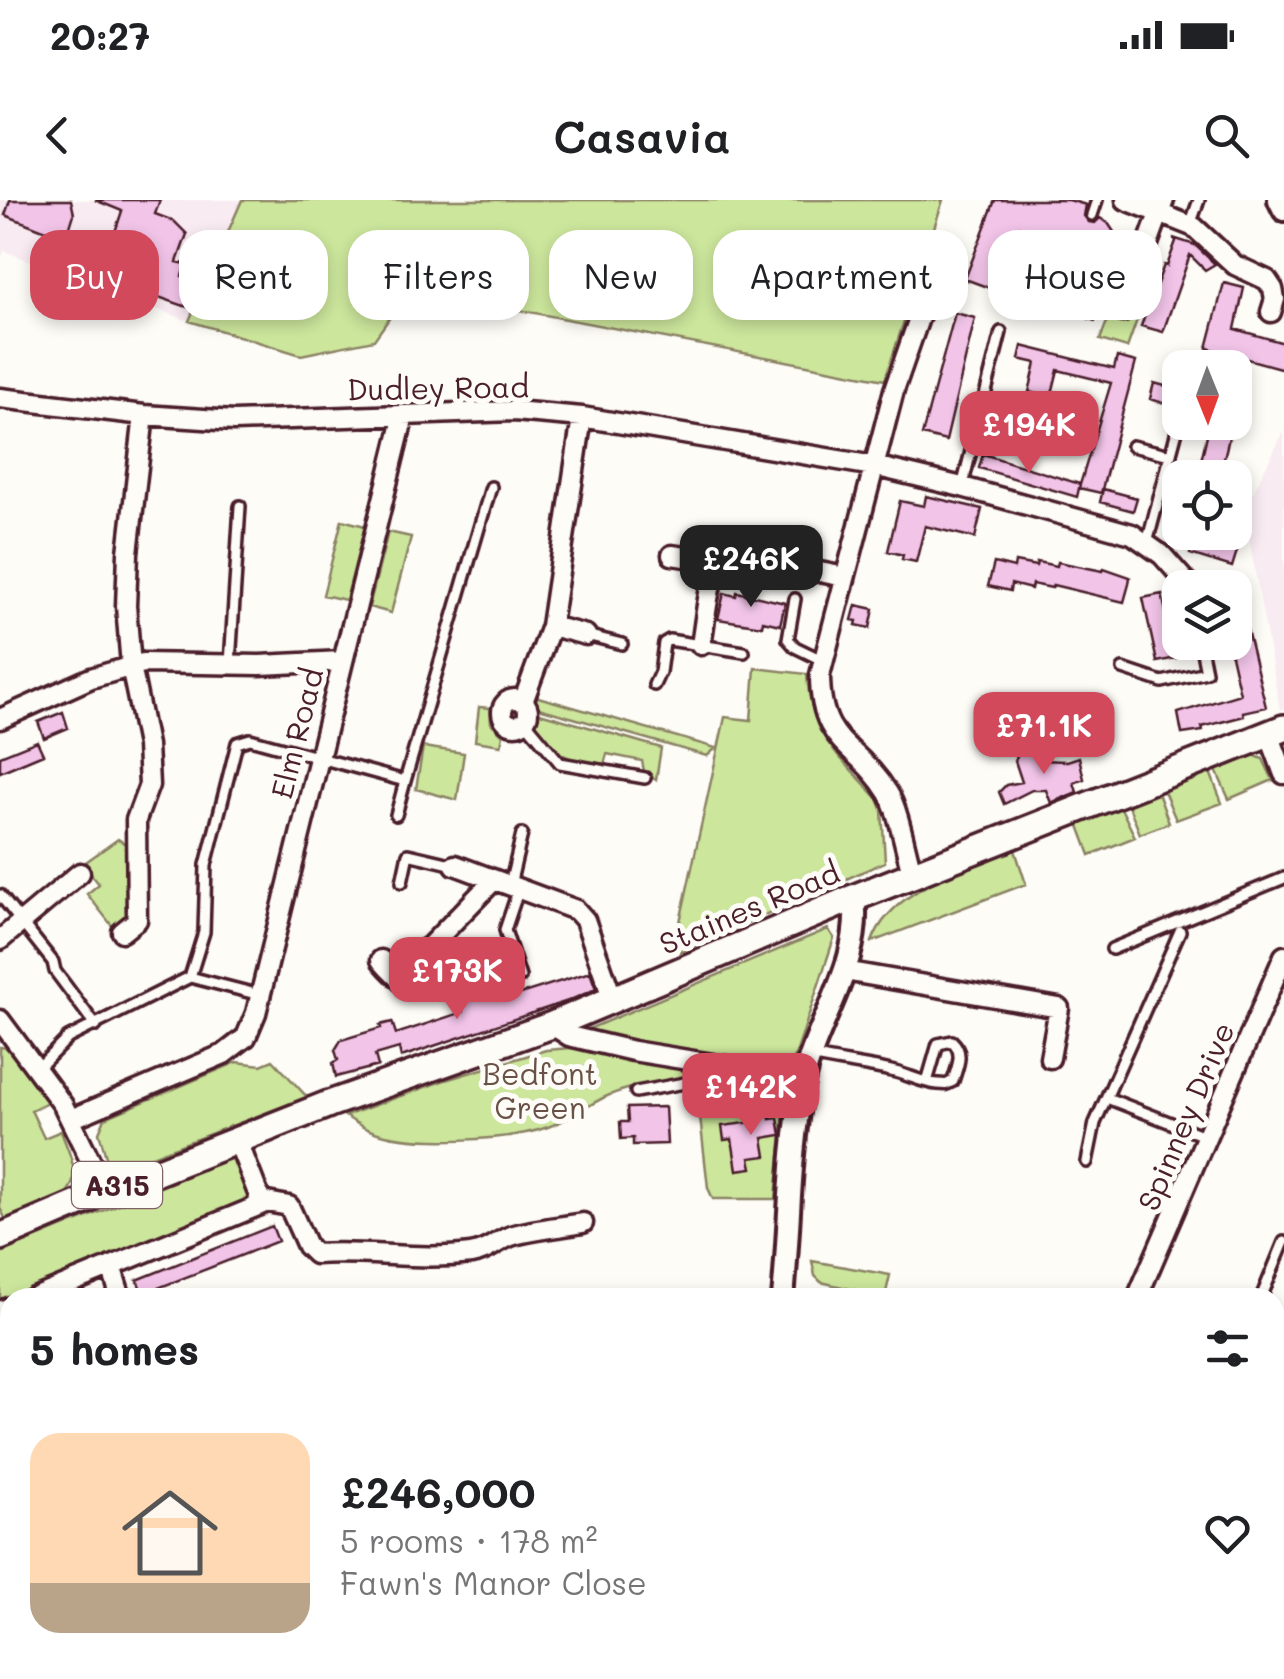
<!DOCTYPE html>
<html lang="en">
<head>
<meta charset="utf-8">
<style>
  :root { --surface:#fff; --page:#f2f2f2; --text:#202124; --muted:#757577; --line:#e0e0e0; --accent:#d1495b }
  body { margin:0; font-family:Mali,sans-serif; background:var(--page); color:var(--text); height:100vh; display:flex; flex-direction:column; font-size:38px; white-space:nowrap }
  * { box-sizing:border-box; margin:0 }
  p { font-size:32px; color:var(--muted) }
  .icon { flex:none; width:55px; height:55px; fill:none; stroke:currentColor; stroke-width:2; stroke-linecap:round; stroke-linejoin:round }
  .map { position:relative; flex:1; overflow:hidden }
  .details { position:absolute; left:0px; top:1088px; width:1285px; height:392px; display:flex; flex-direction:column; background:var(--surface); border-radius:30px 30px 0 0; box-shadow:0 5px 15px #0003 }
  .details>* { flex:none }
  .banner { position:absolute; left:30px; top:30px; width:1225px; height:90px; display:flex; gap:20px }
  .needle { width:65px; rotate:179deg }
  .fabs { position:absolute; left:1162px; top:150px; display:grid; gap:20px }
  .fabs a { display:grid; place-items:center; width:90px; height:90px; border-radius:20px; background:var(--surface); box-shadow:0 5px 15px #0003; font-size:50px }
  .price { position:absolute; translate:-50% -85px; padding:0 22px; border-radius:20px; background:var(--accent); color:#fff; font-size:32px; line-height:65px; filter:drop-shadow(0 2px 5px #0008) }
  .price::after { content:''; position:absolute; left:50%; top:60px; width:30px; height:22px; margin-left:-15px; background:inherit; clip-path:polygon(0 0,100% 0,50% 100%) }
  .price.on { background:#222; color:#fff }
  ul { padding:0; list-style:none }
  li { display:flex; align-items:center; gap:30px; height:250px; padding:0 30px }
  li+li { border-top:2px solid var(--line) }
  li span { display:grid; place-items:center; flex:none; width:280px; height:200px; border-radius:30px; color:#555 }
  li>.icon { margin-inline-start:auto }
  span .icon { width:120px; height:120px; fill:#fffc; stroke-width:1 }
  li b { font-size:42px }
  h2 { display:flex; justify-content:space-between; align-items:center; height:120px; padding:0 30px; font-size:42px }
  .tag { padding:0 35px; border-radius:30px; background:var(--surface); box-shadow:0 5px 15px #0003; font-size:35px; line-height:90px }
  .tag.on { background:var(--accent); color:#fff }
  .status { display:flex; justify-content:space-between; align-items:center; height:70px; padding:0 50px; background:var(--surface); direction:ltr }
  .status svg { height:28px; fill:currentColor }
  header { display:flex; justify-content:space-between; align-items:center; height:130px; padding:0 30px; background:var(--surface); font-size:45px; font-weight:600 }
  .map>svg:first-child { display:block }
  .built { fill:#f9ebf2 }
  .green { fill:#cce69c; stroke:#8b8264; stroke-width:2.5 }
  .building { fill:#f1c4e8; stroke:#4a1f2b; stroke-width:2.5 }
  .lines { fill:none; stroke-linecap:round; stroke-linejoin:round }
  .service-casing { stroke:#4a1f2b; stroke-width:16 }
  .minor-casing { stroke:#4a1f2b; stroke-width:25 }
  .tertiary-casing { stroke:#4a1f2b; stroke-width:28 }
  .primary-casing { stroke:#4a1f2b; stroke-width:32 }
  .trunk-casing { stroke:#4a1f2b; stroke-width:35 }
  .service { stroke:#fdfcf7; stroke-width:9 }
  .minor { stroke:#fdfcf7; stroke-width:18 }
  .tertiary { stroke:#fdfcf7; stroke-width:20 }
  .primary { stroke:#fdfcf7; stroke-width:25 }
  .trunk { stroke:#fdfcf7; stroke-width:28 }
  .labels { text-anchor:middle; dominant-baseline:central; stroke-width:10; stroke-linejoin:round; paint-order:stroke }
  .shield { fill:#fdfcf7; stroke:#806168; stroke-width:2.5 }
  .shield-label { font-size:28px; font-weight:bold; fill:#4a1f2b }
  .street-label { font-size:30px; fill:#4a1f2b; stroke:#fdfcf7 }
  .park-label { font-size:30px; fill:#6a5147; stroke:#fdfcf7 }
</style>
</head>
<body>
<div class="status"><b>20:27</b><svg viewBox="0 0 49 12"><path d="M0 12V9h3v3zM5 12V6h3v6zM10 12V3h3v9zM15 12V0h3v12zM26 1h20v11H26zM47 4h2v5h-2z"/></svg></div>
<header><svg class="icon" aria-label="back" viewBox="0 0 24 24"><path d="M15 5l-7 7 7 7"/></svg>Casavia<svg class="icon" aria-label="search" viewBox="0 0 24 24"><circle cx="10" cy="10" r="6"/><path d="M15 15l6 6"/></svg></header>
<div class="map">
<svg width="1284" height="1479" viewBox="0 0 1284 1479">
  <rect width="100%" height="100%" fill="#fdfcf7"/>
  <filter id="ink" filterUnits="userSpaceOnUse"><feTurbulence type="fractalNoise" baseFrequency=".01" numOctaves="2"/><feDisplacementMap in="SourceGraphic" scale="20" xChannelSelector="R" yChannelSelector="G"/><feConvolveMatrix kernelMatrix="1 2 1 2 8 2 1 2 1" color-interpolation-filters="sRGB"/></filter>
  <g filter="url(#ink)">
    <path class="built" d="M0,0H242L189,121L4,51L3,55H0Z
      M1284,231V508L1280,510L1244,310Z
      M1275,1243L1284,1247V1314L1275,1335Z
      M1041,1470H1218L1214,1479H1051Z"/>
    <path class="green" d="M242,0H943L885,180L410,89L374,140L301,155L189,121Z
      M1111,111L1137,120L1127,148L1100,140Z
      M342,320L365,326L346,400L323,395Z
      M388,332L411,337L391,413L369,407Z
      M755,468L807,474C811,539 838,553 878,599L882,609L885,662L680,752V722L725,517L751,520Z
      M531,495L716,548L707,556L535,507Z
      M479,507L490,508L491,523L503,535L501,545L475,541Z
      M536,512L661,548L656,580L644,571L642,561L607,554L603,568C567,560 557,554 530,529Z
      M423,547L464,553L457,600L416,589Z
      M1253,555L1263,559L1273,580L1229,599L1215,568Z
      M1210,572L1222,603L1176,620L1163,589Z
      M1158,593L1169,623L1140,634L1128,604Z
      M1120,606L1135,637L1090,655L1078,623Z
      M118,639L131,648L129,718L113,727L87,694L99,684L83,664Z
      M1014,647L1026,684L872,742C891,688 965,670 1014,647Z
      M828,729L834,738L794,860L783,866L748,859L745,863L586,830Z
      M595,846L687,868L685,877C658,883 628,886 603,898C585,907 568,920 548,927C509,941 411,946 372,931C362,928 353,921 345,916L442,881L546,850Z
      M0,847L13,849L48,902L31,910L44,938L61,931C68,952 85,979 63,996L6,1020L0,1008Z
      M273,860L307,897L123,967L109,968L99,932L105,918L237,862L261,865Z
      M718,880L753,881L777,888L785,900L776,999H713L708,988L697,890Z
      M233,957L249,984L251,1000L237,1010L0,1104V1053Z
      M812,1061L890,1075L885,1097L821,1082L815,1076Z"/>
    <path class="building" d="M10,0H71L74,14L69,30L59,36L5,15Z
      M95,0H160L155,14L174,21L187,34L177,62L186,64L182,76L196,81L187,107L144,92L155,59L111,44L122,11Z
      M995,0H1069L1086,5L1084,16L1089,22L1095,23L1100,18L1108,23L1118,38L1120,59L1114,75L1117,76L1095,121L1066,110L1071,95L1068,94L1088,54L1084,52L1086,41L1082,37L1074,39L1069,46L1019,27L1003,77L1000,74L995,90L965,79Z
      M1173,38L1195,45L1215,64L1205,70L1190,55L1163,132L1141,126L1164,65L1167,66L1176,41Z
      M1224,83L1244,88L1235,129L1284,143V169L1207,148Z
      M955,113L975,118L946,241L922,235Z
      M1022,146L1114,169L1117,157L1136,162L1101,293L1079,288L1111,183L1058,170L1051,198L1029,192L1036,163L1019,159Z
      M1154,183L1180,190V208L1150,199Z
      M1210,222H1233L1219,278H1197Z
      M983,254L1080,284L1077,297L979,268Z
      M1103,289L1137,298L1133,311L1100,302Z
      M926,296L982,309L975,338L925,326L916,362L902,359L903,355L888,351L900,301L924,306Z
      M1196,332H1220L1241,338L1232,367L1190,354Z
      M1015,362L1036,366L1037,362L1057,366L1058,362L1103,371L1104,368L1130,377L1129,384L1124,402L1053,385L1052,388L1032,384L1031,389L1011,384L1010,391L988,386L994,363L1014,368Z
      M737,392L785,403L780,425L763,421L762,426L718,419L724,393L736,396Z
      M1162,394L1176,458L1157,462L1143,398Z
      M1235,401H1240L1266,507L1243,512L1244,516L1202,527L1203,531L1182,534L1178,513L1240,494L1228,442H1235Z
      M856,405L874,409L870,428L856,425L857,421L852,420Z
      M63,512L68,528L44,538L38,522Z
      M37,541L43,554L0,572V556Z
      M1032,549L1037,551L1040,560L1067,561L1079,557L1084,579L1074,583L1077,592L1051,603L1046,590H1032L1004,604L999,592L1006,585L1022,582L1015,561L1018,554Z
      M590,772L596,789L568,801L401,857L399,848L375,855L378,866L336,877L333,863L338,860L335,850L341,840L381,828L380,825L392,822L396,834L463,812L450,796L464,784L475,797L512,782L517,795Z
      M665,907L667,944L633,945V938L621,939L620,922H628L627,908Z
      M769,912L770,919L778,918L781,935L763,938L766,956L750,958L752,968L737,970L732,939L724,940L722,926L754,922L753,914Z
      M272,1026L278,1041L143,1094L137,1080Z"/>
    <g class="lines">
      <g class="service-casing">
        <path id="service" d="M1092,15L1097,0
          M1190,25L1199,0
          M1013,100L1033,46L1072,61
          M1049,108L1079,45
          M1132,246L1171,255
          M962,287L1001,132
          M1147,343L1178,227
          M795,399L788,439L795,447L824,461
          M586,435L622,444
          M230,464L240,306
          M1123,469L1162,482L1206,472L1200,442
          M654,485L660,472L664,443L669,440L744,452
          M525,521L560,563L645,578
          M396,615L405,581
          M402,682L408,654L455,665
          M510,685L522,634
          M519,688L505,730L520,777
          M0,695L53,762L55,771L96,826
          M1112,749L1284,678
          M190,777L260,795
          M811,856C837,862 864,865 891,871C907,874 922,883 938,884C947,885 946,885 953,881C957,867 965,853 952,841L938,844L927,882
          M37,869L68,838L190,777L204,732L206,665L237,543L250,539L405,581L491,287
          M636,892L690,882L715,867
          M1107,898L1207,937
          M1087,962L1095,923L1180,731
          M1261,1098L1284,1042
          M1055,1470L1071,1479
          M1173,1479L1176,1470"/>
      </g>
      <g class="minor-casing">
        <path id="minor" d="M1126,0L1194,27L1235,65L1267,80L1273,89L1275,99L1271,112
          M1123,112L1164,0
          M0,198L144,215L234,221L514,211L582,217L874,266L962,287L1132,334L1162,355L1187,383
          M672,355L719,362
          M551,426L586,435
          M701,445C705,424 708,380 719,363C723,356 726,357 733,355L845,377
          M502 512a13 13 0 1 1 26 0a13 13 0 1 1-26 0Z
          M523,502L551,426L582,217
          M0,519L91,478L143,463L260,465L343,461
          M1269,534L1284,574
          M455,665L576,710L585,720L613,800
          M913,676C906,654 899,610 888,593C857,542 820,547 820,475L894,190L926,98
          M122,732L137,720L136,620L149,585L147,545L131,466L126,406L128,353L144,215
          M0,740L80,673
          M381,760L389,769L429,747L494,680
          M389,769L404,784
          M844,771L1059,808L1050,858
          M0,820L63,905L104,988
          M552,825L569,836L633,851L804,879
          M71,919L224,854L246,837L256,813L404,215
          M258,1006L267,1002L289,1006L307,1046L315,1054C368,1050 419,1061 471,1054C488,1052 499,1039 514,1035C536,1029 561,1027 583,1023
          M111,1066L121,1098
          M34,1098L258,1006L259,996L237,939
          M1137,1098L1284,756
          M0,1111L10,1107
          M203,1470L205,1479
          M408,1470L410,1479
          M764,1470L787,1479
          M0,1477L1,1479
          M123,1479L163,1470"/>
      </g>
      <g class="tertiary-casing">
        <path id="tertiary" d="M1279,0L1284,10
          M783,1098C790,1026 789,953 803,882C816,820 863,764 854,698
          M1275,1228L1284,1235
          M580,1479L588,1470"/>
      </g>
      <g class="primary-casing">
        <path id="primary" d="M0,1037L87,1000L104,988L134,981L329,904L552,825L841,703L1284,528"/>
      </g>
      <g class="trunk-casing">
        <path id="trunk" d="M1275,1387L1284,1366
          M1275,1463L1284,1443
          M1237,1479L1241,1470"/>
      </g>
      <use href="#service" class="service"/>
      <use href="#minor" class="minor"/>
      <use href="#tertiary" class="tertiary"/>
      <use href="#primary" class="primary"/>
      <use href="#trunk" class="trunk"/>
    </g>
  </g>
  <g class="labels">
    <rect class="shield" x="72" y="962" width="90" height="46" rx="8"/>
    <g class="shield-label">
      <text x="117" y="985">A315</text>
    </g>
    <g class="street-label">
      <text transform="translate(438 187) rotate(-1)">Dudley Road</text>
      <text transform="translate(296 533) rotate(-76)">Elm Road</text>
      <text transform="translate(749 707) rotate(-23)">Staines Road</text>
      <text transform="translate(1185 916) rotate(-67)">Spinney Drive</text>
    </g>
    <g class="park-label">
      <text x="540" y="873">Bedfont<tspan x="540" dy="34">Green</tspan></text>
    </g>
  </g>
</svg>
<div class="fabs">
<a><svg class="needle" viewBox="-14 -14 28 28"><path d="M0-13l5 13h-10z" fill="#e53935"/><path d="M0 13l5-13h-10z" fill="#757577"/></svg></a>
<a><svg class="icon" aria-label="locate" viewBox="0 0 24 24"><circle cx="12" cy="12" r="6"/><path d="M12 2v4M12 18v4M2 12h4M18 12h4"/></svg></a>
<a><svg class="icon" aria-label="layers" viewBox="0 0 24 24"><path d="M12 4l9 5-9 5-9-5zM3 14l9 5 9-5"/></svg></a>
</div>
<b class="price" style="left:1029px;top:276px">£194K</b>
<b class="price on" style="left:751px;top:410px">£246K</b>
<b class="price" style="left:1044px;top:577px">£71.1K</b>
<b class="price" style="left:457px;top:822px">£173K</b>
<b class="price" style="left:751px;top:938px">£142K</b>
<div class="banner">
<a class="tag on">Buy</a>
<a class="tag">Rent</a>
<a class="tag">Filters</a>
<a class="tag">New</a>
<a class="tag">Apartment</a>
<a class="tag">House</a>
</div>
<section class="details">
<h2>5 homes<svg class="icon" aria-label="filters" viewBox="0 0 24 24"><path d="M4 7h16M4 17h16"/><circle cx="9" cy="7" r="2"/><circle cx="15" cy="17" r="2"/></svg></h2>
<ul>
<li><span style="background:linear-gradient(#ffd9b3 75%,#b9a48a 0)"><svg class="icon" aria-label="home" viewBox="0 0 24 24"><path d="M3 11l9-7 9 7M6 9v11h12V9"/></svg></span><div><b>£246,000</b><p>5 rooms · 178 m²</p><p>Fawn's Manor Close</p></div><svg class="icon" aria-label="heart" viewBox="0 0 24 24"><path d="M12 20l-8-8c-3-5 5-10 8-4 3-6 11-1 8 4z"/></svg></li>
</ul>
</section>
</div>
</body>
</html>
